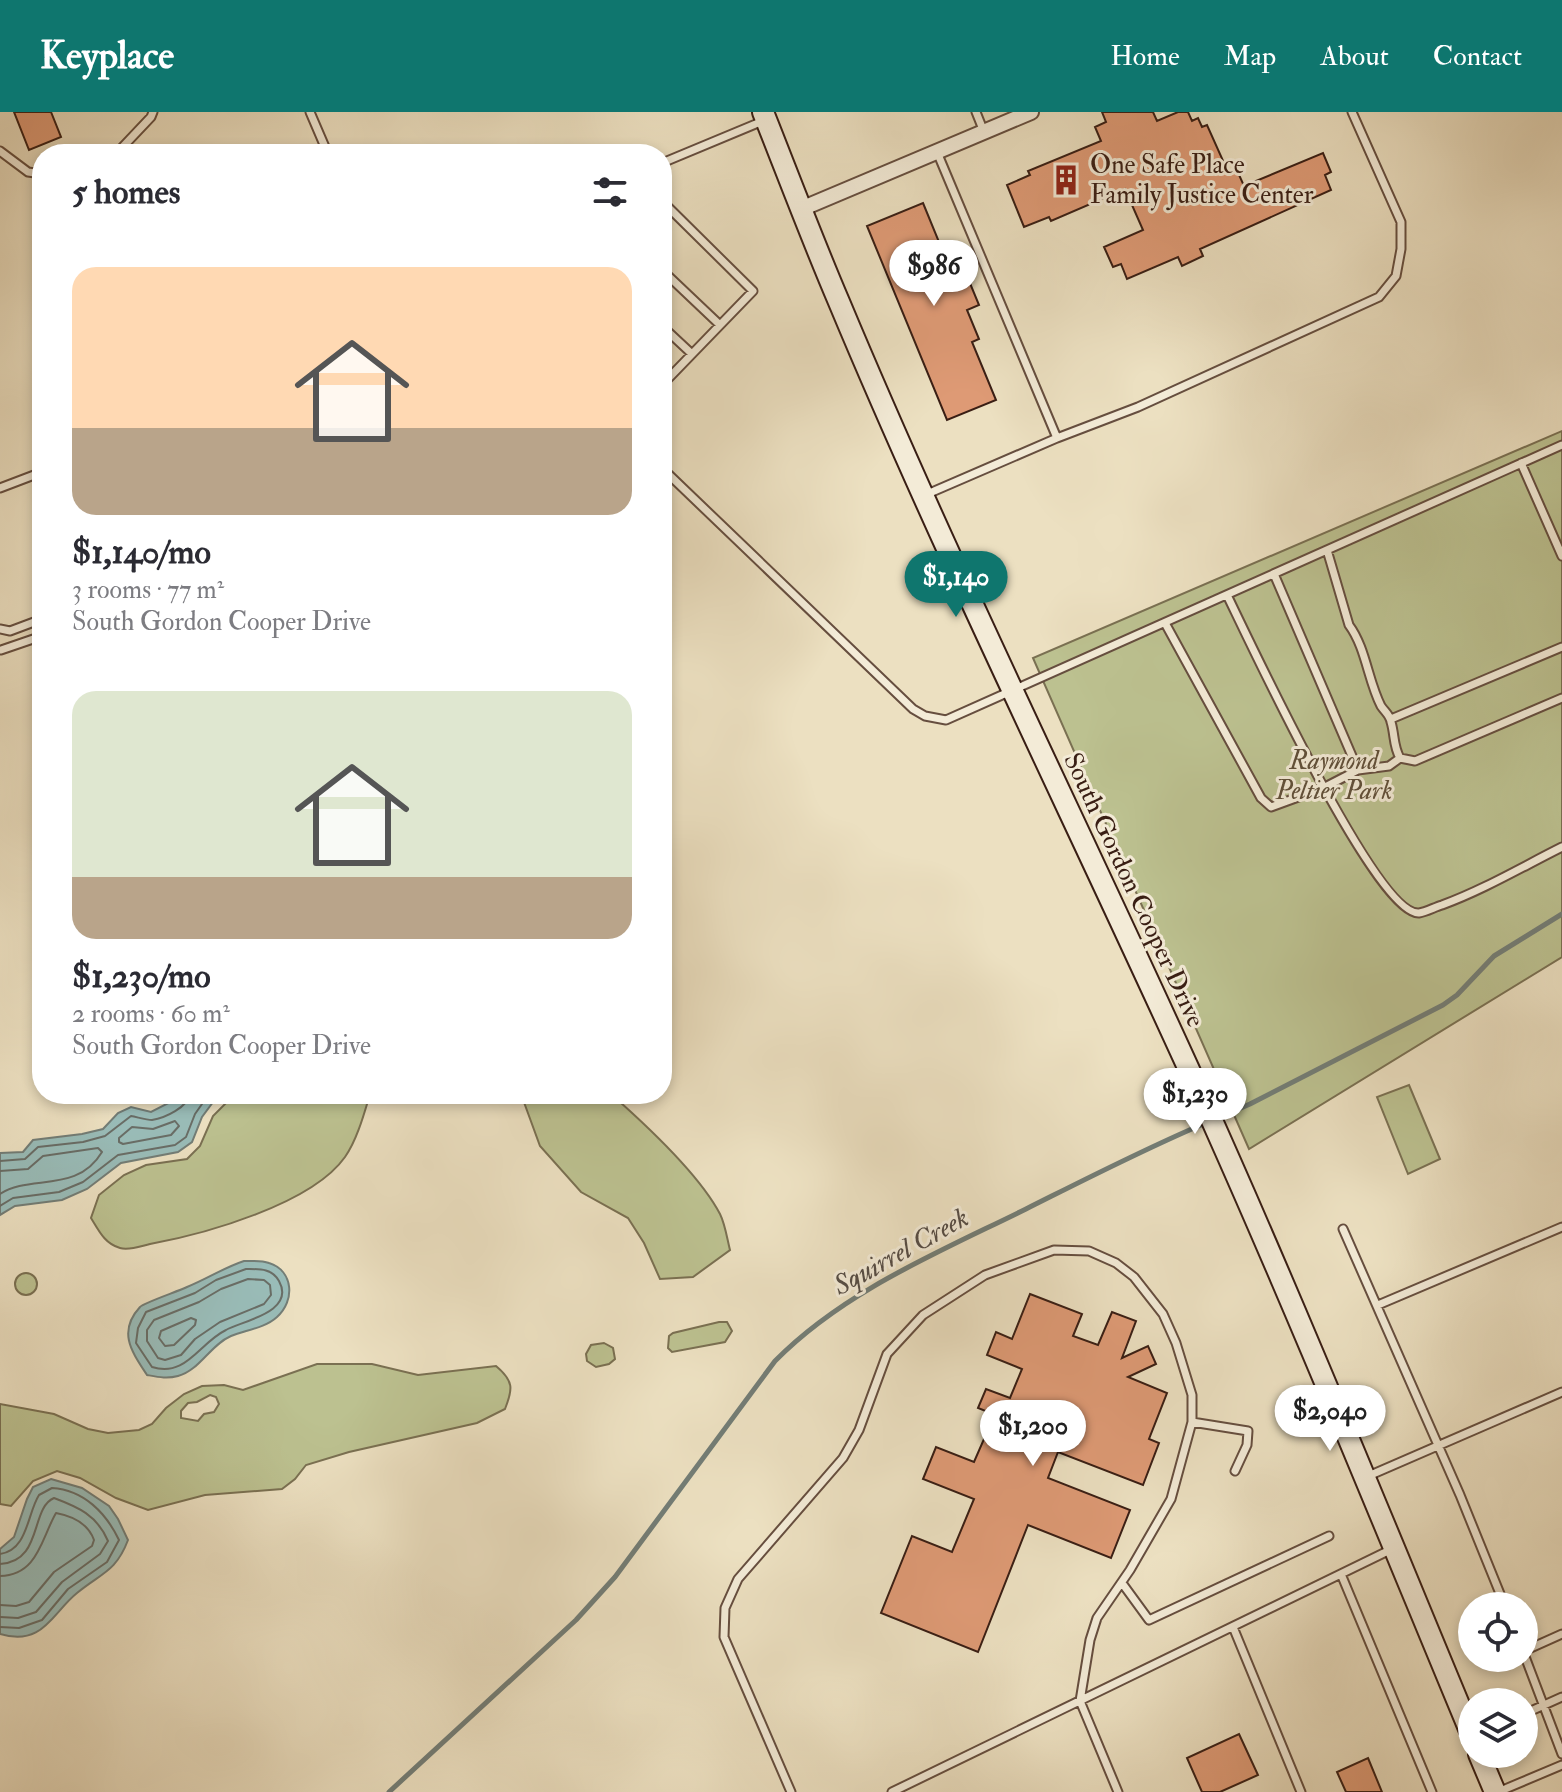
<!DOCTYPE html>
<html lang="en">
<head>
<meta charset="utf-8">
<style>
  :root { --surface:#fff; --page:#f7f7f7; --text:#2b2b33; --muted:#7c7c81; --accent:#0f766e }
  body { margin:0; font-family:"IM FELL Double Pica",serif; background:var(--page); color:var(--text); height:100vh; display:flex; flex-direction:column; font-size:30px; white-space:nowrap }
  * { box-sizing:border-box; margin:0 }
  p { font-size:26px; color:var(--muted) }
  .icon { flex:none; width:44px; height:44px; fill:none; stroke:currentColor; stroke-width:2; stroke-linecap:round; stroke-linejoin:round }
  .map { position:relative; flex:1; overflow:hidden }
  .drawer { position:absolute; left:32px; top:32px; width:640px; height:960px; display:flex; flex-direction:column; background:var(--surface); border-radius:32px; box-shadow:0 4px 12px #0003 }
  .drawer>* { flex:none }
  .tools { position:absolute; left:1458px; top:1480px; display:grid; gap:16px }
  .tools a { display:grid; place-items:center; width:80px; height:80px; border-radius:50%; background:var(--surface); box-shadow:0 4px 12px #0003; font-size:40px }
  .price { position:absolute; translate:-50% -68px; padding:0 18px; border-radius:28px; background:#fff; color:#222; font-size:26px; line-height:52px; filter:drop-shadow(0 2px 4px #0008) }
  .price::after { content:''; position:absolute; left:50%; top:48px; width:24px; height:18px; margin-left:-12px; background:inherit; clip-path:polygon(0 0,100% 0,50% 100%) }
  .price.on { background:var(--accent); color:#fff }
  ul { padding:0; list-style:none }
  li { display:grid; align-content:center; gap:16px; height:424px; padding:0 40px }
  li span { display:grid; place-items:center; height:248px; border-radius:24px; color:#555 }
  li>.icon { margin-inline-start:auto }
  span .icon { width:144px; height:144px; fill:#fffc; stroke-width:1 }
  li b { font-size:34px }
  h2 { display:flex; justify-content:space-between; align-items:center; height:96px; padding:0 40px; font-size:34px }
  header { display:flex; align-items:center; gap:48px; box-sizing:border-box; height:112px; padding:0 40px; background:var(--accent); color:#fff }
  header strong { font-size:38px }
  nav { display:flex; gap:44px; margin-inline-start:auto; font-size:28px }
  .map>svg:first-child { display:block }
  .green { fill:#bcc190; stroke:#7a7052; stroke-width:2; fill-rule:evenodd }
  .water { fill:#99bcb8; stroke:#737d76; stroke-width:2 }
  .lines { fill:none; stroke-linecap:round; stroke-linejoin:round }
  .shore { stroke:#696d66; stroke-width:2 }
  .stream { stroke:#737d76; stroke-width:5 }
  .building { fill:#de9a75; stroke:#391e14; stroke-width:2 }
  .service-casing { stroke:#664e3f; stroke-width:11 }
  .minor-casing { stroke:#664e3f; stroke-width:18 }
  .secondary-casing { stroke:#391e14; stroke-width:24 }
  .service { stroke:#f3ebd7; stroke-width:7 }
  .minor { stroke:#f3ebd7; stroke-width:14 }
  .secondary { stroke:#f3ebd7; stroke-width:20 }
  .labels { text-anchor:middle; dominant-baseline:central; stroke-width:6; stroke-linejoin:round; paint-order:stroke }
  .poi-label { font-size:26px; fill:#391e14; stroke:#f3ebd7; text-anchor:start }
  .park-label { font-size:26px; font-style:italic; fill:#604f39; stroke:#f3ebd7 }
  .street-label { font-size:26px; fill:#391e14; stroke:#f3ebd7 }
  .water-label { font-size:28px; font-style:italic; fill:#564d45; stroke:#f3ebd7 }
</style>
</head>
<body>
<header>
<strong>Keyplace</strong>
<nav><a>Home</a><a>Map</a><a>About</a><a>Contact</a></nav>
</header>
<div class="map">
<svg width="1562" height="1680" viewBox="0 0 1562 1680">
  <rect width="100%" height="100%" fill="#ece0c1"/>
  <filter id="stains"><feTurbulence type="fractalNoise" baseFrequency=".0025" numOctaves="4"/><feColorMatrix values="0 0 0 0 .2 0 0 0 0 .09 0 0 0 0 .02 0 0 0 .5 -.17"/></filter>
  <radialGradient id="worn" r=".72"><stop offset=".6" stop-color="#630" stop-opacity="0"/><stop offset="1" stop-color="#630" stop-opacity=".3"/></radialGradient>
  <path class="green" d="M1562,319V845L1249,1037L1033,546Z
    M1409,973L1440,1047L1408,1062L1377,985Z
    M235,982H370C364,1002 357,1028 345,1045C312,1092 205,1122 150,1132C141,1134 129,1139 120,1136C105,1132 99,1119 91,1106L99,1083L124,1063L146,1053L187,1047L200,1034L213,1004Z
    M521,982H611C645,1012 699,1062 720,1102C725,1112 727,1126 730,1138L693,1165L660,1167L644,1131L628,1106L581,1080L540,1034Z
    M15 1172a11 11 0 1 1 22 0a11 11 0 1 1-22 0Z
    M719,1210H727L732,1219L725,1230L672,1240L668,1236L669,1224L673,1221Z
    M604,1231L613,1236L615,1247L609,1252L596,1255L587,1249L586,1242L591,1233Z
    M317,1252H372L418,1263L496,1254C514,1269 513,1277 505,1297L477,1311L349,1340L306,1353L295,1367L282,1377L205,1383L148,1398L116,1386L80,1366L57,1359L33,1369L11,1394L0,1392V1292L54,1302L88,1317L108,1321L139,1318L152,1312L166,1296L184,1282L202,1274L224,1273L243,1278ZM210,1283L216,1285L219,1292L214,1300L204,1302L198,1309L181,1306V1299L188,1291L197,1290Z"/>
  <path class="water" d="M186,982H219L202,1005L192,1030L178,1040L121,1051L87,1077L62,1088L15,1094L0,1103V1041L23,1040L33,1028L82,1022L103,1017L118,1001L131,995L151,1000Z
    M244,1149C253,1149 261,1148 269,1151C294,1159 295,1189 277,1205C265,1216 246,1218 231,1224C210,1233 200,1258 178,1264C167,1267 158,1265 147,1263C132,1240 117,1220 140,1195C143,1191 179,1179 187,1175C207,1167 223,1156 244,1149Z
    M51,1367L82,1376L109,1394L118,1407L128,1428C116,1460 101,1461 77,1481C52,1501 43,1535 0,1522V1437L14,1425L27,1387L33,1375Z"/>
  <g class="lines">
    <path class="shore" d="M175,1009L179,1014L171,1023L123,1032L119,1030V1026L132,1015L153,1017Z
      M0,1049L25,1047L38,1035L83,1030L105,1024L131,1004C137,1005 146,1008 152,1008C165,1006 188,995 190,982
      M0,1059L28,1057L43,1044L98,1036L102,1040C77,1082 30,1062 0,1082
      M0,1094L13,1086L59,1080L83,1070L118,1043L175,1033L186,1025L195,1002L209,982
      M246,1157C259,1157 272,1156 279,1169C296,1200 242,1209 226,1218C199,1231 186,1266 152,1255L136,1231L138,1216L146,1200L195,1181L216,1168Z
      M248,1167L264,1168L270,1173L271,1183L264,1192L220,1210L195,1227L181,1243L165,1248L158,1246L147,1229V1218L154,1208L199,1190L221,1177Z
      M191,1206L196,1208L195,1213L174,1233L165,1234L159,1226L161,1219Z
      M0,1442C28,1438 27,1402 39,1383L52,1376C84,1378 106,1401 119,1428L107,1450L68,1477L42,1508L19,1516L0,1515
      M0,1452C43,1450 30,1396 54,1386C78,1395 97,1403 108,1429L100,1442L62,1470L36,1500L18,1506L0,1505
      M0,1464C38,1463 41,1427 56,1401C72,1404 88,1411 94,1428L92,1434L54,1460L29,1490L16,1494L0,1493"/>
    <path class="stream" d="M1218,1006L1250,992L1443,893L1457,883L1494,844L1562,802
      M389,1680L576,1508L615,1465L775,1249C844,1179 939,1140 1026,1097C1086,1067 1146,1036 1208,1010"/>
  </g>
  <path class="building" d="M14,0H51L61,25L29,38Z
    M1102,0H1153L1157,9L1178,0H1188L1192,9L1198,6L1202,15L1207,13L1228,60L1236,56L1244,74L1323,41L1331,60L1325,63L1331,78L1200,137L1203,144L1182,154L1178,145L1127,167L1121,152L1113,155L1104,135L1143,118L1125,77L1051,109L1049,105L1024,115L1007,73L1030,63L1028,59L1101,29L1095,15L1106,10Z
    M923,91L948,152L960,147L979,193L967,198L979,227L972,230L996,288L947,308L867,114Z
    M1030,1182L1082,1202L1073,1224L1098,1233L1112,1200L1136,1209L1122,1246L1148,1234L1156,1252L1128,1265L1167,1281L1149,1327L1159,1331L1143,1373L1058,1340L1048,1366L1130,1398L1111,1446L1028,1413L978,1540L881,1501L912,1424L952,1440L974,1387L923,1367L936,1335L974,1350L984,1327L993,1330L1003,1306L978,1296L986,1277L1010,1286L1022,1257L987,1243L996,1220L1012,1227Z
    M1239,1622L1258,1663L1220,1680H1202L1187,1646Z
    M1368,1646L1382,1680H1346L1337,1660Z"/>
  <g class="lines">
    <g class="service-casing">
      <path id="service" d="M310,0L328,42
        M976,0L984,20
        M0,39L28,60L42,62
        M116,42L151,5L153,0
        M662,51L763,9
        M662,93L665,92L753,179L662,273
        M662,158L720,213
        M662,214L692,242
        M1057,326L1138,295L1379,185L1396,164L1401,137V110L1352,0
        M1521,351L1562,444
        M662,356L913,597L925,604L946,608L1562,333
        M0,376L42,360
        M925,383L1057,326L937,40
        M1327,438L1349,513C1366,536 1368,569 1381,594C1385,600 1390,603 1391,610C1395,623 1393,634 1400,646
        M1274,462L1358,658
        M1227,483C1249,528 1377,804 1419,801C1426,800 1435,795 1442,793C1483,778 1522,755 1562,735
        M1165,511L1261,686L1271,695L1323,676L1358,658L1389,654L1400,646L1415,649L1562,586
        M0,517L10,519L42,507
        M1,538L42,524
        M1391,607L1562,535
        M1343,1117L1460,1383L1505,1494
        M1378,1193L1562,1115
        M1192,1310L1248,1319L1247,1333L1235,1359
        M1366,1365L1562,1280
        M1341,1462L1432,1680
        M1122,1471L1149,1508L1329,1424
        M1233,1515L1301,1680
        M1524,1539L1562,1522
        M1524,1542L1562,1642
        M1524,1602L1562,1585
        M791,1680L724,1525L725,1496L738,1467L843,1346L859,1318L887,1242L923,1203L985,1163L1054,1138L1089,1139L1116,1151L1134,1165L1163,1202L1176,1231L1192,1283V1310L1171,1387L1130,1458L1097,1506L1090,1528L1080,1589L1118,1680
        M892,1680L1392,1437
        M1498,1680L1562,1653"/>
    </g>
    <g class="minor-casing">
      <path id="minor" d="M801,97L1031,0"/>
    </g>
    <g class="secondary-casing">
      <path id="secondary" d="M763,0C788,63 812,127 839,190C951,458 1081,719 1201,984C1296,1195 1383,1410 1472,1624
        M1479,1642L1495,1680"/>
    </g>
    <use href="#service" class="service"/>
    <use href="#minor" class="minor"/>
    <use href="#secondary" class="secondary"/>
  </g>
  <defs>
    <g id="building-bare" transform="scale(2.4)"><path d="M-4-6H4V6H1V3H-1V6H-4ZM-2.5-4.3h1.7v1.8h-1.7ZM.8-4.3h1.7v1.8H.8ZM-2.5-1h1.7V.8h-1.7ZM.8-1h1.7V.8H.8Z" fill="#8f2418" stroke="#f3ebd7" stroke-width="2.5" paint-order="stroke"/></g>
  </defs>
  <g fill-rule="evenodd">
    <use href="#building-bare" x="1066" y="68"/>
  </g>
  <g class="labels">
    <g class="poi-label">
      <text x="1090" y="53">One Safe Place<tspan x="1090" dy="30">Family Justice Center</tspan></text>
    </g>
    <g class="park-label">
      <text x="1334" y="649">Raymond<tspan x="1334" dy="30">Peltier Park</tspan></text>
    </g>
    <g class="street-label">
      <text transform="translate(1134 778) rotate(65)">South Gordon Cooper Drive</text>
    </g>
    <g class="water-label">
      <text transform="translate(901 1140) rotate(-29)">Squirrel Creek</text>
    </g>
  </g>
  <rect width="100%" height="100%" filter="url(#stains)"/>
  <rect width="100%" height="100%" fill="url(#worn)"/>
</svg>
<div class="tools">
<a><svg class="icon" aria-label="locate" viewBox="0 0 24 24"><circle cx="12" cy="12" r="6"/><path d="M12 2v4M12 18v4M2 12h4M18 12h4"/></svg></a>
<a><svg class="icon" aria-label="layers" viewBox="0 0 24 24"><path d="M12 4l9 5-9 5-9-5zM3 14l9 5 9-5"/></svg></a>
</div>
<b class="price" style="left:934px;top:196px">$986</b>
<b class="price on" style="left:956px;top:507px">$1,140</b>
<b class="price" style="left:1195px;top:1024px">$1,230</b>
<b class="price" style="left:1330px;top:1341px">$2,040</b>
<b class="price" style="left:1033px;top:1356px">$1,200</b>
<section class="drawer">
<h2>5 homes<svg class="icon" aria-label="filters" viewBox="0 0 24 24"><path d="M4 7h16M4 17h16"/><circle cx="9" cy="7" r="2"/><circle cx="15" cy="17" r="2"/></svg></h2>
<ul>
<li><span style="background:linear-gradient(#ffd9b3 65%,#b9a48a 0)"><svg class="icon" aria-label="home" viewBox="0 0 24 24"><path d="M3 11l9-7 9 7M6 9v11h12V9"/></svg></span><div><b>$1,140/mo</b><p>3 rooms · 77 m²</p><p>South Gordon Cooper Drive</p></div></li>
<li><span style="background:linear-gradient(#dfe7d0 75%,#b9a48a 0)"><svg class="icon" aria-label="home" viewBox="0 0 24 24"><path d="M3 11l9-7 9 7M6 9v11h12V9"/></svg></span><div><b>$1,230/mo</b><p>2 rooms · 60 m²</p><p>South Gordon Cooper Drive</p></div></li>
</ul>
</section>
</div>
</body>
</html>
